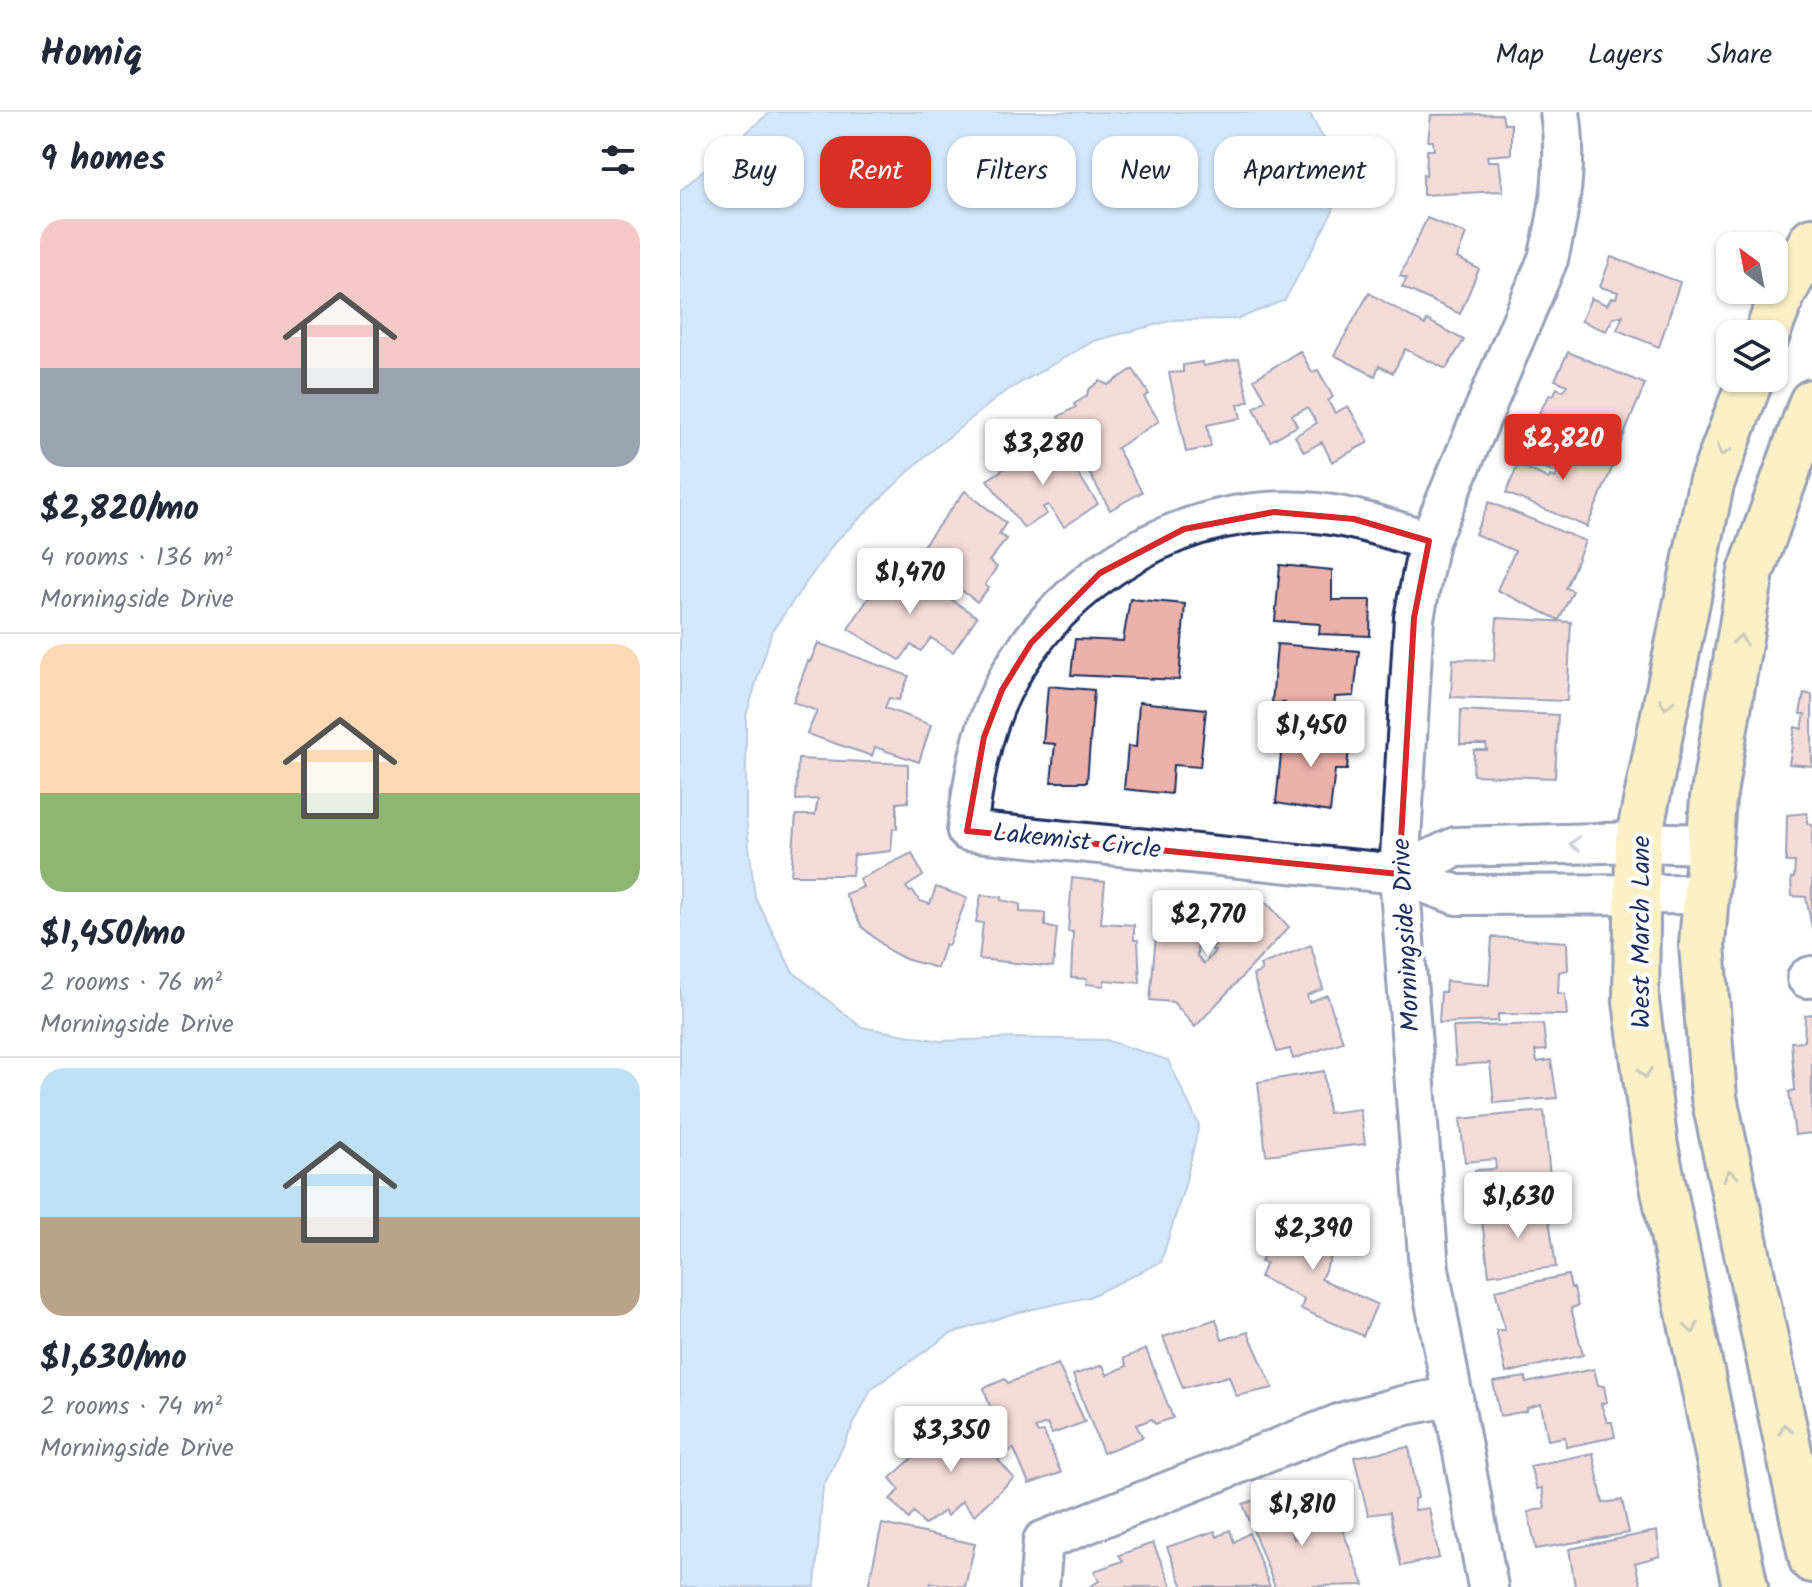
<!DOCTYPE html>
<html lang="en">
<head>
<meta charset="utf-8">
<style>
  :root { --surface:#fff; --page:#f2f2f3; --text:#1f2937; --muted:#747a83; --line:#e0e1e3; --accent:#d93025 }
  body { margin:0; font-family:Kalam,sans-serif; background:var(--page); color:var(--text); height:100vh; display:flex; flex-direction:column; font-size:30px; white-space:nowrap }
  * { box-sizing:border-box; margin:0 }
  p { font-size:26px; color:var(--muted) }
  .icon { flex:none; width:44px; height:44px; fill:none; stroke:currentColor; stroke-width:2; stroke-linecap:round; stroke-linejoin:round }
  .map { position:relative; flex:1; overflow:hidden }
  .panel { display:flex; flex-direction:column; background:var(--surface); width:680px }
  .panel>* { flex:none }
  .banner { position:absolute; left:24px; top:24px; width:760px; height:72px; display:flex; gap:16px }
  .needle { width:52px; rotate:328deg }
  .fabs { position:absolute; left:1036px; top:120px; display:grid; gap:16px }
  .fabs a { display:grid; place-items:center; width:72px; height:72px; border-radius:16px; background:var(--surface); box-shadow:0 2px 6px #0004; font-size:40px }
  .price { position:absolute; translate:-50% -68px; padding:0 18px; border-radius:8px; background:#fff; color:#222; font-size:26px; line-height:52px; filter:drop-shadow(0 2px 4px #0008) }
  .price::after { content:''; position:absolute; left:50%; top:48px; width:24px; height:18px; margin-left:-12px; background:inherit; clip-path:polygon(0 0,100% 0,50% 100%) }
  .price.selected { background:var(--accent); color:#fff }
  ul { padding:0; list-style:none }
  li { display:grid; align-content:center; gap:16px; height:424px; padding:0 40px }
  li+li { border-top:2px solid var(--line) }
  li span { display:grid; place-items:center; height:248px; border-radius:24px; color:#555 }
  li>.icon { margin-inline-start:auto }
  span .icon { width:144px; height:144px; fill:#fffc; stroke-width:1 }
  li b { font-size:34px }
  h2 { display:flex; justify-content:space-between; align-items:center; height:96px; padding:0 40px; font-size:34px }
  .tag { padding:0 28px; border-radius:24px; background:var(--surface); box-shadow:0 2px 6px #0004; font-size:28px; line-height:72px }
  .tag.selected { background:var(--accent); color:#fff }
  header { display:flex; align-items:center; gap:48px; box-sizing:border-box; height:112px; padding:0 40px; background:var(--surface); border-bottom:2px solid var(--line) }
  header strong { font-size:38px }
  nav { display:flex; gap:44px; margin-inline-start:auto; font-size:28px }
  main { display:flex; flex:1; min-height:0 }
  .map>svg:first-child { display:block }
  .water { fill:#9dccf8; stroke:#698dba; stroke-width:2 }
  .building { fill:#ecb1a8; stroke:#1b2f5e; stroke-width:2 }
  .lines { fill:none; stroke-linecap:round; stroke-linejoin:round }
  .minor-casing { stroke:#1b2f5e; stroke-width:44 }
  .major-casing { stroke:#1b2f5e; stroke-width:50 }
  .minor { stroke:#fff; stroke-width:38 }
  .major { stroke:#f9e181; stroke-width:44 }
  .oneway { stroke:#8a8870 }
  .oneway2 { stroke:#8d97ae }
  .marked { fill:none; stroke:#d62828; stroke-width:6; stroke-linejoin:round }
  .labels { text-anchor:middle; dominant-baseline:central; stroke-width:8; stroke-linejoin:round; paint-order:stroke }
  .street-label { font-size:26px; fill:#1b2f5e; stroke:#fff }
</style>
</head>
<body>
<header>
<strong>Homiq</strong>
<nav><a>Map</a><a>Layers</a><a>Share</a></nav>
</header>
<main>
<section class="panel">
<h2>9 homes<svg class="icon" aria-label="filters" viewBox="0 0 24 24"><path d="M4 7h16M4 17h16"/><circle cx="9" cy="7" r="2"/><circle cx="15" cy="17" r="2"/></svg></h2>
<ul>
<li><span style="background:linear-gradient(#f6c9c9 60%,#9aa5b1 0)"><svg class="icon" aria-label="home" viewBox="0 0 24 24"><path d="M3 11l9-7 9 7M6 9v11h12V9"/></svg></span><div><b>$2,820/mo</b><p>4 rooms · 136 m²</p><p>Morningside Drive</p></div></li>
<li><span style="background:linear-gradient(#ffd9b3 60%,#8fb573 0)"><svg class="icon" aria-label="home" viewBox="0 0 24 24"><path d="M3 11l9-7 9 7M6 9v11h12V9"/></svg></span><div><b>$1,450/mo</b><p>2 rooms · 76 m²</p><p>Morningside Drive</p></div></li>
<li><span style="background:linear-gradient(#bfe0f5 60%,#b9a48a 0)"><svg class="icon" aria-label="home" viewBox="0 0 24 24"><path d="M3 11l9-7 9 7M6 9v11h12V9"/></svg></span><div><b>$1,630/mo</b><p>2 rooms · 74 m²</p><p>Morningside Drive</p></div></li>
</ul>
</section>
<div class="map">
<svg width="1132" height="1475" viewBox="0 0 1132 1475">
  <rect width="100%" height="100%" fill="#fff"/>
  <filter id="ink" filterUnits="userSpaceOnUse"><feTurbulence type="fractalNoise" baseFrequency=".0125" numOctaves="2"/><feDisplacementMap in="SourceGraphic" scale="16" xChannelSelector="R" yChannelSelector="G"/><feConvolveMatrix kernelMatrix="1 2 1 2 8 2 1 2 1" color-interpolation-filters="sRGB"/></filter>
  <g filter="url(#ink)">
    <path class="water" d="M90,0H629L654,45L653,99L605,188L558,207L494,208L414,229L323,281L244,345L155,430L92,519L66,604V706L75,785L112,859L181,915L260,929L336,926L426,928L488,948L519,1013L504,1076L481,1150L409,1185L335,1201L270,1222L191,1277L143,1375L135,1475H0V79Z"/>
    <path class="building" d="M822,2L824,12H831V42L807,44L808,49H819L823,79L743,83V62L746,64L747,38H754L753,29H748L751,3Z
      M747,106L786,122L777,146L799,157L780,202L722,175L727,166L720,164Z
      M931,145L1000,170L979,235L937,218L943,203L933,206L926,219L901,209L911,186L927,193L931,186H936L938,180L920,175Z
      M689,181L745,213L747,208L784,228L766,257L725,237L713,261L699,254L695,264L654,243Z
      M620,239L632,260L638,258L653,285L648,289L655,301L668,294L689,330L652,350L642,330L624,340L615,324L637,311L627,296L612,303L617,314L590,329L574,296L586,288L574,267Z
      M888,240L965,272L939,335L859,301L870,282L873,284L877,276L883,279L887,273L875,268Z
      M559,247L569,289L558,293L561,306L527,313L531,335L506,340L489,261L503,260V253L522,250L523,254Z
      M453,257L469,282L464,285L479,309L437,336L462,380L430,398L378,305L396,295L394,292L407,284L408,278L420,269L428,273Z
      M864,324L933,354L907,415L826,381L838,352L869,367L870,364L875,366L878,361L854,352Z
      M370,327L384,349L388,347L418,392L384,415L368,393L363,395L367,402L344,416L307,368Z
      M285,379L326,411L319,422L327,427L309,449L317,455L305,473L309,476L297,490L268,468L273,462L239,439Z
      M809,390L905,429L886,476L893,479L879,508L817,478L835,439L795,422Z
      M600,453L652,458V488H691L690,524L639,522L640,512L595,509Z
      M210,454L239,472L241,467L297,505L273,540L251,526L241,539L231,533L220,548L168,517Z
      M450,487L505,492L499,568L391,563L395,527L443,529Z
      M817,506L891,510L887,589L771,585L773,547L814,548Z
      M138,531L229,564L219,588L209,586L205,596L251,613L239,650L195,635L192,644L127,622L137,599L113,590L128,549L130,550Z
      M597,532L679,539L674,584L655,585L653,610H603L605,591H592Z
      M368,574L414,578L407,670H371L375,632L363,631Z
      M1124,581L1132,583V654L1109,652L1115,615L1122,617L1125,602H1120Z
      M459,590L526,597L520,655L493,653L491,682L444,677L448,634L456,635Z
      M781,598L878,603L875,666L793,663L794,638H807L806,632H780Z
      M639,616L670,622L667,658H655L650,700L596,691L603,623L636,628Z
      M118,647L228,652V690L217,691V717L213,716L211,739L174,743L172,763H111L116,703H135L138,687L116,688Z
      M1127,701V711L1132,712V816L1126,785L1112,784L1111,766H1114L1115,750H1106L1107,703Z
      M232,741L243,764L226,775L230,780L233,779L240,789L250,792L256,775L287,786L268,834L265,832L257,856L225,847L210,839L182,815L165,782L183,775L179,767Z
      M392,766L425,770L421,811L454,813V828H458L460,871L424,868V874L406,872L407,867L391,866L393,820H388Z
      M301,783L322,785L321,788L340,792V800L365,801V814L377,817L373,855L299,847L303,811L296,810Z
      M576,785L583,793L586,790L609,815L515,915L493,890L470,888L478,802H483V799H513L512,805H519L517,844L524,852L535,839L531,837Z
      M812,825L887,830L888,858L879,860L878,881L885,882L887,903L818,902V909L759,911L761,880H765L766,869L809,873Z
      M631,833L643,877L627,883L629,890L647,883L663,930L613,947L610,937L597,940L573,863L582,859L580,853Z
      M1132,902V1021L1115,1023L1109,980L1115,978L1111,930L1124,929L1125,903Z
      M863,912L866,938L855,939L857,950L871,948L877,986L814,991L810,951L776,953L773,915Z
      M644,959L648,1001L680,997L685,1032L586,1043L578,970Z
      M864,999L871,1076L799,1085L795,1058L816,1057L815,1047L785,1050L780,1007Z
      M629,1094L652,1105L642,1128L656,1134L641,1167L697,1192L683,1224L621,1197L624,1187L580,1165L586,1151L581,1150L587,1134H591L600,1116L597,1115L602,1105H606L607,1101L621,1108Z
      M867,1094L876,1155L809,1163L801,1101Z
      M888,1163L891,1176H894L898,1194L891,1196L903,1243L826,1261L816,1218H825L815,1178Z
      M536,1207L542,1228L568,1220L593,1276L556,1284L549,1264L503,1276L483,1225Z
      M466,1237L493,1306L475,1312L472,1307L456,1313L463,1325L423,1341L393,1263L423,1253L427,1263L447,1254L444,1246Z
      M378,1252L405,1310L372,1322L367,1312L355,1316L358,1321L364,1320L381,1361L349,1372L334,1337L325,1341L304,1276L325,1267L328,1271Z
      M914,1257L918,1273L924,1274L927,1290L921,1292L927,1310H932L935,1325L886,1335L885,1325L868,1328L861,1292L847,1296V1299L820,1304L813,1270L846,1265V1271Z
      M283,1301L322,1345L318,1348L334,1366L294,1403L282,1389L267,1404L264,1399L244,1413L234,1400L229,1407L210,1387L220,1378L210,1366Z
      M729,1335L738,1386L734,1387L735,1398L749,1396L759,1446L721,1454L710,1400L688,1403L674,1345Z
      M913,1341L923,1391L942,1388L949,1421L856,1437L848,1400L865,1396L862,1376L857,1377L850,1354Z
      M598,1381L614,1427L621,1423L618,1416L657,1404L684,1473L595,1475L563,1392Z
      M202,1412L295,1432L285,1475L251,1471L250,1475H188Z
      M550,1418L554,1430L569,1421L590,1475H503L487,1435L535,1419L537,1425Z
      M977,1419L980,1444L955,1451L961,1475H895L889,1437Z
      M473,1431L492,1475H409L419,1469L414,1459L443,1449L439,1443Z"/>
    <g class="lines">
      <g class="minor-casing">
        <path id="minor" d="M749,429C712,418 676,405 637,401C509,387 379,463 322,578C300,622 293,670 287,719L719,762L777,783L1026,782
          M719,762L776,735L958,730L1029,732
          M1127,866L1132,864
          M359,1475L363,1429L664,1310L722,1294L773,1284
          M808,1475L749,1157L719,762L734,506L749,429L868,147C880,98 888,50 880,0"/>
      </g>
      <g class="major-casing">
        <path id="major" d="M1087,222L1103,181L1132,128
          M1132,290L1071,460L1033,687L1022,833L1034,985L1132,1448
          M1065,1475L975,1034L956,889L958,730L1031,372L1071,266"/>
      </g>
      <use href="#minor" class="minor"/>
      <use href="#major" class="major"/>
    </g>
    <defs><path id="oneway-chevron" d="M-2-3.5L2.5 0L-2 3.5" fill="none" stroke-width="1.6" stroke-linecap="round" stroke-linejoin="round" transform="scale(2)"/></defs>
    <g class="oneway">
      <use href="#oneway-chevron" transform="translate(1043 339) rotate(111)"/>
      <use href="#oneway-chevron" transform="translate(1060 528) rotate(-81)"/>
      <use href="#oneway-chevron" transform="translate(986 592) rotate(101)"/>
      <use href="#oneway-chevron" transform="translate(965 961) rotate(83)"/>
      <use href="#oneway-chevron" transform="translate(1050 1063) rotate(-102)"/>
      <use href="#oneway-chevron" transform="translate(1012 1216) rotate(78)"/>
      <use href="#oneway-chevron" transform="translate(1105 1317) rotate(-102)"/>
    </g>
    <use class="oneway2" href="#oneway-chevron" transform="translate(895 732) rotate(179)"/>
  </g>
  <path d="M0 0H1132V1475H0ZM594,400L674,407L749,429L734,506L719,762L287,719L304,625L322,578L351,531L420,461L504,417Z" fill="#fff" fill-opacity=".55" fill-rule="evenodd"/>
  <path class="marked" d="M594,400L674,407L749,429L734,506L719,762L287,719L304,625L322,578L351,531L420,461L504,417Z"/>
  <g class="labels">
    <g class="street-label">
      <text transform="translate(397 730) rotate(6)">Lakemist Circle</text>
      <text transform="translate(962 820) rotate(-90)">West March Lane</text>
      <text transform="translate(727 823) rotate(-93)">Morningside Drive</text>
    </g>
  </g>
</svg>
<div class="fabs">
<a><svg class="needle" viewBox="-14 -14 28 28"><path d="M0-13l5 13h-10z" fill="#e53935"/><path d="M0 13l5-13h-10z" fill="#747a83"/></svg></a>
<a><svg class="icon" aria-label="layers" viewBox="0 0 24 24"><path d="M12 4l9 5-9 5-9-5zM3 14l9 5 9-5"/></svg></a>
</div>
<b class="price selected" style="left:883px;top:370px">$2,820</b>
<b class="price" style="left:363px;top:375px">$3,280</b>
<b class="price" style="left:230px;top:504px">$1,470</b>
<b class="price" style="left:631px;top:657px">$1,450</b>
<b class="price" style="left:528px;top:846px">$2,770</b>
<b class="price" style="left:838px;top:1128px">$1,630</b>
<b class="price" style="left:633px;top:1160px">$2,390</b>
<b class="price" style="left:271px;top:1362px">$3,350</b>
<b class="price" style="left:622px;top:1436px">$1,810</b>
<div class="banner">
<a class="tag">Buy</a>
<a class="tag selected">Rent</a>
<a class="tag">Filters</a>
<a class="tag">New</a>
<a class="tag">Apartment</a>
</div>
</div>
</main>
</body>
</html>
